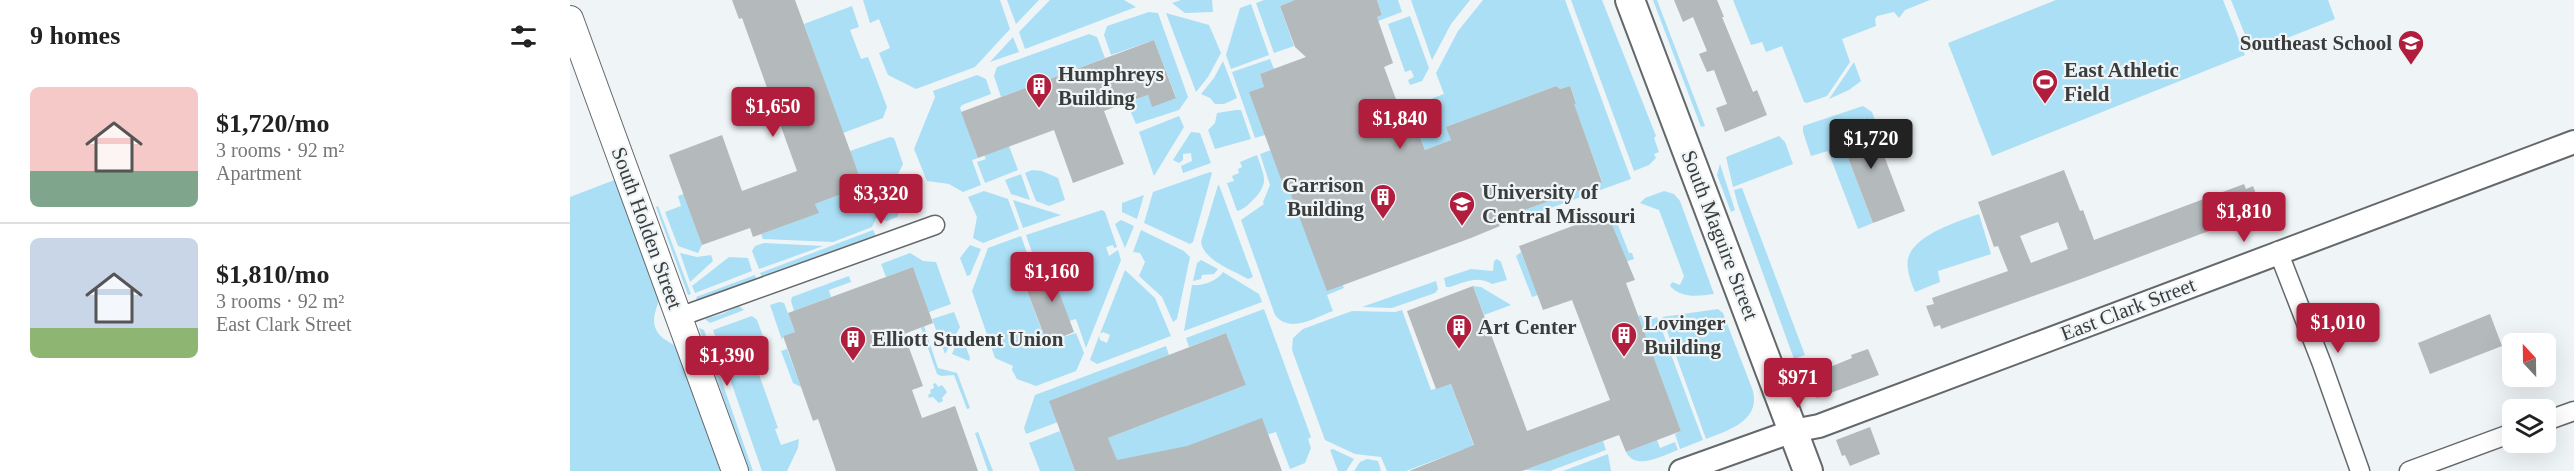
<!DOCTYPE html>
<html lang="en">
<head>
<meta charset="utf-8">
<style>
  :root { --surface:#fff; --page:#f2f2f2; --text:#222; --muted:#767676; --line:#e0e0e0; --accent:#b11d3c }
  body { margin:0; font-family:Georgia,serif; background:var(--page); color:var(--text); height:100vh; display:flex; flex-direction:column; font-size:22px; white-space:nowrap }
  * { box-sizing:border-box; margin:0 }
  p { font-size:20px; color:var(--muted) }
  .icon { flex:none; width:33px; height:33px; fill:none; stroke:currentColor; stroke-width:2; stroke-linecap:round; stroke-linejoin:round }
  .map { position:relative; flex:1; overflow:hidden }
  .side { display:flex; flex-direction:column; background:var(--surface); width:570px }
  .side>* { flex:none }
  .needle { width:39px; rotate:338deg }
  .fabs { position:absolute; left:1932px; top:333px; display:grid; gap:12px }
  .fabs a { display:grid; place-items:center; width:54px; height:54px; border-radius:9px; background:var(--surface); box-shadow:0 6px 24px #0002; font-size:30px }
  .price { position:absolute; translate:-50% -51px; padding:0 14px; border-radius:6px; background:var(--accent); color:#fff; font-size:20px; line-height:39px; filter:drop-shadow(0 2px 3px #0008) }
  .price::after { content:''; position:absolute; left:50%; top:36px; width:18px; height:14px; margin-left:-9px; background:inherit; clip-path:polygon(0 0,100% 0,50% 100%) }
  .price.on { background:#222; color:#fff }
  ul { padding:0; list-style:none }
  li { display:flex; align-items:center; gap:18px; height:150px; padding:0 30px }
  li+li { border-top:2px solid var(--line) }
  li span { display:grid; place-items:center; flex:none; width:168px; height:120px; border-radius:9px; color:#555 }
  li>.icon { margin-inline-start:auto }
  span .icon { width:72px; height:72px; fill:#fffc; stroke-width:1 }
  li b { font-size:26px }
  h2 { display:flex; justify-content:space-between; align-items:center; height:72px; padding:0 30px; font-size:26px }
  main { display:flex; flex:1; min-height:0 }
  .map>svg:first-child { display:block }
  .green { fill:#abdff6 }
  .building { fill:#b4b9bb; fill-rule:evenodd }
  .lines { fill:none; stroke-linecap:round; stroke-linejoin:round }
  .minor-casing { stroke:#64686a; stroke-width:21 }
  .tertiary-casing { stroke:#64686a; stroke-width:26 }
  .secondary-casing { stroke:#64686a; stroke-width:28 }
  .primary-casing { stroke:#64686a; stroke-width:32 }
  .minor { stroke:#fff; stroke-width:18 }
  .tertiary { stroke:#fff; stroke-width:22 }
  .secondary { stroke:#fff; stroke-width:26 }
  .primary { stroke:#fff; stroke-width:28 }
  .labels { text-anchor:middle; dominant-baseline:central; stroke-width:4.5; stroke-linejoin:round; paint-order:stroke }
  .poi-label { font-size:21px; font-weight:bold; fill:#3b3d3d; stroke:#eff4f6; text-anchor:start }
  .street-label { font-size:21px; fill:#3b3d3d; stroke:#eff4f6 }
</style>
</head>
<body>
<main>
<section class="side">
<h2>9 homes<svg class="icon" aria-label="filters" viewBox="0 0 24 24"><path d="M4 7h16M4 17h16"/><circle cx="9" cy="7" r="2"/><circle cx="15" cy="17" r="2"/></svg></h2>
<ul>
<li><span style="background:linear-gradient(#f6c9c9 70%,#7fa58c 0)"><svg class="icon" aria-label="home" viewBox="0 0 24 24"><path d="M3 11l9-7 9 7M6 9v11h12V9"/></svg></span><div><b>$1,720/mo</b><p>3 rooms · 92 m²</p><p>Apartment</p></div></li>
<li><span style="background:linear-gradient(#c9d6e8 75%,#8fb573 0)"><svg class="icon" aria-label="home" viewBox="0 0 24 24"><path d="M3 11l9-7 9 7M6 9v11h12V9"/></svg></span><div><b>$1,810/mo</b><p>3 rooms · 92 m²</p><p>East Clark Street</p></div></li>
</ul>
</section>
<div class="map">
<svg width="2004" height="471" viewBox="0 0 2004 471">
  <rect width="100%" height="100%" fill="#eff4f6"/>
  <path class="green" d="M293,0H430L440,29L405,67L346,89L318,75L309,53L320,48L309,19L300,23Z
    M437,0H469L446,24Z
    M480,0H554L566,7L455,49L449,32Z
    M611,0H642L643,12L615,13L602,3Z
    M694,0H725L710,6L724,46L704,53L686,3Z
    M807,0H828L832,12L808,21L807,17L812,15Z
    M841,0H900L881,24L862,60Z
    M913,0H995L1061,179L939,223L937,217L1032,181L1006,111L999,105L1006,102L1000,86L990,89L986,86L877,127L881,140L855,150L847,126L837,129V127L852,121L848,110L855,107L853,102L874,94L866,73L888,31Z
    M1001,0H1032L1086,136L1084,138L1089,152L1084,154L1086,158L1079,165L1064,171Z
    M1083,0H1087L1135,126L1131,127Z
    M1163,0H1360L1335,10L1329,18L1324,12L1307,16L1305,19L1306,26L1272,39L1280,62L1257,96L1237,103L1234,102L1212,46L1196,52L1192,42L1181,45Z
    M1486,0H1653L1675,55L1422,156L1378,43Z
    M1661,0H1758L1765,19L1682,52Z
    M681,4L699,55L661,69L656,55L670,8Z
    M282,6L289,27L280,30L291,59L298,57L317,107L313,118L273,133L234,24Z
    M579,12L588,13L618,97L609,110L566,124L558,106L560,102L578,95L582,106L606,97L584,40L541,55L534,35L537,26Z
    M596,13L639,25L651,53L638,77L626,92Z
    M840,16L859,68L852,81L840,85L838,80L844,77L841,70L835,72L818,24Z
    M519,34L527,37L535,58L431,97L424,76L427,67Z
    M443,37L449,52L420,62Z
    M700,59L704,69L690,74L694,87L695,135L685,138L662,72Z
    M653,61L667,98L654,104H645L640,98L631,94L644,78Z
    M1284,62L1291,81L1279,90L1259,99Z
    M407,75L416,79L421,94L392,105L390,108L408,158L402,160L411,185L393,192L379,184L357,181L344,149L365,97L363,91Z
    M1293,106L1302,112L1305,120L1298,123L1296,118L1267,129L1303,223L1288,229L1258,151L1241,156L1233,132V126Z
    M666,110H671L681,139L645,149L638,130L645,123L647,113Z
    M609,116L614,127L584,176L569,132Z
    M621,132L630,133L641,163L613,173L611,166L622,161L621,153L613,154V160L609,163L603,160Z
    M1209,136L1215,142L1223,164L1163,187L1156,157Z
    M320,137L324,138L333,164L302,227L263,242L193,239L191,234L248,213L245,204L293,186L280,151Z
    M439,146L448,170L415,183L407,162L416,159L414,155Z
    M701,150L716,193L733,187L774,288L757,295L763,311C744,318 720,334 705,315L671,220L694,204L693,202L700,185L690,154Z
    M687,155C694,176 700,183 683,200C678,205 674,209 667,211L657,183L664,181L662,176L669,173L668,169L672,167L670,162Z
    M1150,164L1165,210L1161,212L1147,175Z
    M462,170L472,171L488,178L495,200L479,206L466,201L455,173Z
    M640,172L642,173L623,242L620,244L574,223L583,192Z
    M451,174L460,200L441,194L435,180Z
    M337,175L343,193L333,203L327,217L317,221L314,220Z
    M47,179L90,297C85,313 78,326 94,339C99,342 103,344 107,348L151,471H0V197Z
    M648,185H649L683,277L678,279C663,270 634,261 631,242Z
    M1172,188L1235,355L1224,359L1168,205L1164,190Z
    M414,191L438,199L449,229L413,243L403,238L407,217L398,197Z
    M1094,191L1104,194L1110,201L1144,294C1129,296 1112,299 1100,286L1102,282L1110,285L1114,276L1089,210L1070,203L1075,198Z
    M114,194L132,245L128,253L108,246L95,212L111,206L108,196Z
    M574,195L567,219L552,212V203Z
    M443,200L491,215L453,228Z
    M88,206L121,294L118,295L86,207Z
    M532,210L535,212L547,247L544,248L543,245L536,247L539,256L548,250L551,260L516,348L506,319L499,321L489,292L506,286L505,282L516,278L515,274L521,272L516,262L507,256L477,264L465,261L456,235Z
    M1046,211L1049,219L1046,220L1059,253H1062L1064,259L1055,262L1037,214Z
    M1409,214L1421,254L1368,271L1370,282L1345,292C1341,282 1336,270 1338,259C1343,235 1389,221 1409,214Z
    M551,220L564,226L555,248L545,224Z
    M303,230L306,236L192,277L190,273Z
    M571,230L614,251L620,257L607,319L603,322L592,297L569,276L575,262L570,253L563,252Z
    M451,236L466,278L454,283L476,342L506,333L514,353L506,371L466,386L447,379L442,370L443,366L425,358L402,291L418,248Z
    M194,243L253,246L189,269L182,251L185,246Z
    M400,245L411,249L400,275L397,276L390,258Z
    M951,252L968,295L962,297L946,256Z
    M110,253L127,257L141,255L143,261L120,282Z
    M340,253L353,261L366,262L381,304L359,312L343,267L316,277L311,264Z
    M159,257L178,258L182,271L125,293L122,286Z
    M504,258L511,259L516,266L501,272L499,268L471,276L468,268C479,264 492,262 504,258Z
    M927,259L931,262L937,280L922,284C907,275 895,282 880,287H876L874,278L901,269L923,271L924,261Z
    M631,260L648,269L644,274L632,275L631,279L623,281L627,263Z
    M555,270L585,298L601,336L527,364L520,360L529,336L530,340L537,343L540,335L533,332L530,334Z
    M653,272L689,294L692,302L614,331L622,285C633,286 647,281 653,272Z
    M185,275L186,279L127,300L126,297Z
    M279,276L281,282L259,290L261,297L224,311L221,301L222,297Z
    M866,281L868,289L865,293L822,308L792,307Z
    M903,286L911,287L941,305L914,315Z
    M209,302L214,303L225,332L213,336L212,340L200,305Z
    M169,306L174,310L140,323L135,319L152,314Z
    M694,309L741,437L738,439L741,448L735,463L720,469L706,432L570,471H551L538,438L676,385L656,333L619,347L616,338Z
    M1148,309L1153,313L1183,391C1190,421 1159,430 1136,439L1092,317Z
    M832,310L861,390L881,384L912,468L894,449L836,471H817L811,457L785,454L755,440L722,350L723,338L733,329L782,311L825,312Z
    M384,312L390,327L375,354L362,319Z
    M1071,315L1074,322L1087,317L1133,440L1110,449L1105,434L1111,431L1068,316Z
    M182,316L187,320L196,344L193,348L181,352L208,428L205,429L211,445L229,439L228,448L217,471H192L143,330Z
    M354,326L368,368L387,373L400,408L397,409L384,375L371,376L367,374L351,328Z
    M129,328L134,330L183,471H179Z
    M391,333L400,358L399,361L382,354Z
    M596,346L599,355L480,401L488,422L456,434L454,428L465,395Z
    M217,349L231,387L223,383L211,351Z
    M366,383L368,387L372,385L377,392L372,398L373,401L369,403L363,397L359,398L358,395L361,393L360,390L364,388L363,384Z
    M490,431L505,471H470L459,443Z
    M408,432L423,471H418L405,433Z
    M1087,440L1090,448L1105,442L1108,450C1091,456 1066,471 1056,452Z
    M1033,441L1036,450L980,471L954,470Z
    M763,449L784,459L776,471H768L760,450Z
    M1038,454L1041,471H993Z
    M797,459L808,461L811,471H784L790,462Z"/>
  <path class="building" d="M162,0H225L293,186L245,204L249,213L183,237L180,228L132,245L99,155L152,135L172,191L227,171L172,18L169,19Z
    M725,0H807L812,15L807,17L823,63L814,67L837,129L846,126L855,150L881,140L876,127L986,86L990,89L1000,86L1006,103L1004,104L1032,182L927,220L930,226L901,238L757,291L720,192L716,193L679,92L694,87L690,74L736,57L725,47L710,6Z
    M1104,0H1147L1154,17H1152L1183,92L1187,90L1197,115L1155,132L1146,108L1157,104L1144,70L1137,72L1129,54L1137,51L1123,17L1113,22Z
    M584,40L606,98L582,107L578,95L534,111L554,164L503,183L484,130L408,158L391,112Z
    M1297,118L1303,133L1305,132L1335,211L1303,223L1267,129Z
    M1494,170L1510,211L1513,210L1524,240L1674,184L1676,189L1683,186L1691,207L1683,210L1684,214L1511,279L1371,329L1370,325L1364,327L1356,306L1364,304L1362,298L1438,271L1428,246L1424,247L1408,202ZM1488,222L1498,249L1461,263L1450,236Z
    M1037,213L1065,280L1056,283L1111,431L1056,452L1049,435L952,471H839L904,445L881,384L866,389L837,311L903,286L957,431L1040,400L1002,300L973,310L949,246Z
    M343,267L363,323L334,334L353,386L342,390L352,418L385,406L408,471H266L248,419L243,421L213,336L225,332L218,313Z
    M500,268L506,286L489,292L504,332L477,343L454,283Z
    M1920,314L1932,346L1860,374L1848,343Z
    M656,333L676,385L538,438L547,460L617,446L692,418L712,471H505L479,401Z
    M1298,349L1309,375L1247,398L1238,376L1282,358L1281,355Z
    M1300,427L1310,454L1280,466L1275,455L1272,456L1266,440Z"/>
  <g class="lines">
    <g class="minor-casing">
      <path id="minor" d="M1708,251L1752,364L1790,471
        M109,317L365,225
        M1976,421L2004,411
        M1839,471L1942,433"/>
    </g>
    <g class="tertiary-casing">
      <path id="tertiary" d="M1111,471L1223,431L1249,426L2004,142"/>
    </g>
    <g class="secondary-casing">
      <path id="secondary" d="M0,19L165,471"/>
    </g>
    <g class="primary-casing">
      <path id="primary" d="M1060,0L1238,471"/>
    </g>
    <use href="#minor" class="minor"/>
    <use href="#tertiary" class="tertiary"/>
    <use href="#secondary" class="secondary"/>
    <use href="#primary" class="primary"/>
  </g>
  <defs>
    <g id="school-pin" transform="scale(1.35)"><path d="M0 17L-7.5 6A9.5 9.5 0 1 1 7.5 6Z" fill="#b11d3c" stroke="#eff4f6"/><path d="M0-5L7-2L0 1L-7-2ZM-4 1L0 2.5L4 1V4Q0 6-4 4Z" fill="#fff"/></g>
    <g id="stadium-pin" transform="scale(1.35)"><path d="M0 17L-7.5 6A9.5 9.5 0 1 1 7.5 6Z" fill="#b11d3c" stroke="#eff4f6"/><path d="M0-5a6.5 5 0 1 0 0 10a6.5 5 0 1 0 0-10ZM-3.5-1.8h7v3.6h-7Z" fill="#fff"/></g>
    <g id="building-pin" transform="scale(1.35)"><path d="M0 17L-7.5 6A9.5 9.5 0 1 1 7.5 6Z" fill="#b11d3c" stroke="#eff4f6"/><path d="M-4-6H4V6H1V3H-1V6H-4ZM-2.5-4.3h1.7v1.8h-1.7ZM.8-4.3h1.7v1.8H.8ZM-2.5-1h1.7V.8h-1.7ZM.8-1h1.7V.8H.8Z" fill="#fff"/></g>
    <g id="university-pin" transform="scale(1.35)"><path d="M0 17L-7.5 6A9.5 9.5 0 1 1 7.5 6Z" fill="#b11d3c" stroke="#eff4f6"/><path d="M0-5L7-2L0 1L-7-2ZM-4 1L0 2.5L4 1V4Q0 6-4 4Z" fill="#fff"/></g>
  </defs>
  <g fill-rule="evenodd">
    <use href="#school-pin" x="1841" y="43"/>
    <use href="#stadium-pin" x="1475" y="82"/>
    <use href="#building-pin" x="469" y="86"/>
    <use href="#building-pin" x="813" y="197"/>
    <use href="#university-pin" x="892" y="204"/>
    <use href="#building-pin" x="889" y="327"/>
    <use href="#building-pin" x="1054" y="335"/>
    <use href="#building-pin" x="283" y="339"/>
  </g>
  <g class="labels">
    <g class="poi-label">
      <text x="1822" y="43" text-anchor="end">Southeast School</text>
      <text x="1494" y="70">East Athletic<tspan x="1494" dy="24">Field</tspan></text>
      <text x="488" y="74">Humphreys<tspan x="488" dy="24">Building</tspan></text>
      <text x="794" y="185" text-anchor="end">Garrison<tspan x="794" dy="24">Building</tspan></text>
      <text x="912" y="192">University of<tspan x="912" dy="24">Central Missouri</tspan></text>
      <text x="1074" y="323">Lovinger<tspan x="1074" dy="24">Building</tspan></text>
      <text x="908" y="327">Art Center</text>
      <text x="302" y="339">Elliott Student Union</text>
    </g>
    <g class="street-label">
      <text transform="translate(77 228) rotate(70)">South Holden Street</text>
      <text transform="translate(1150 235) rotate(69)">South Maguire Street</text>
      <text transform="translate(1558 309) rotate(-21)">East Clark Street</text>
    </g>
  </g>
</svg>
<div class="fabs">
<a><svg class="needle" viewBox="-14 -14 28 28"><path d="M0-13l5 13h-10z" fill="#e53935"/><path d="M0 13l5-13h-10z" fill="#767676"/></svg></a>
<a><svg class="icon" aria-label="layers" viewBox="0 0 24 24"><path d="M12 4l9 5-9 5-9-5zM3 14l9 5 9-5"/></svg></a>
</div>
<b class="price" style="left:203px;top:138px">$1,650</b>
<b class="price" style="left:830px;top:150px">$1,840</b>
<b class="price on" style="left:1301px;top:170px">$1,720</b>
<b class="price" style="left:311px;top:225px">$3,320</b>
<b class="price" style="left:1674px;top:243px">$1,810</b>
<b class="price" style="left:482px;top:303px">$1,160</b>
<b class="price" style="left:1768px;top:354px">$1,010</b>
<b class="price" style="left:157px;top:387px">$1,390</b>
<b class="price" style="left:1228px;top:409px">$971</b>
</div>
</main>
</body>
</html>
